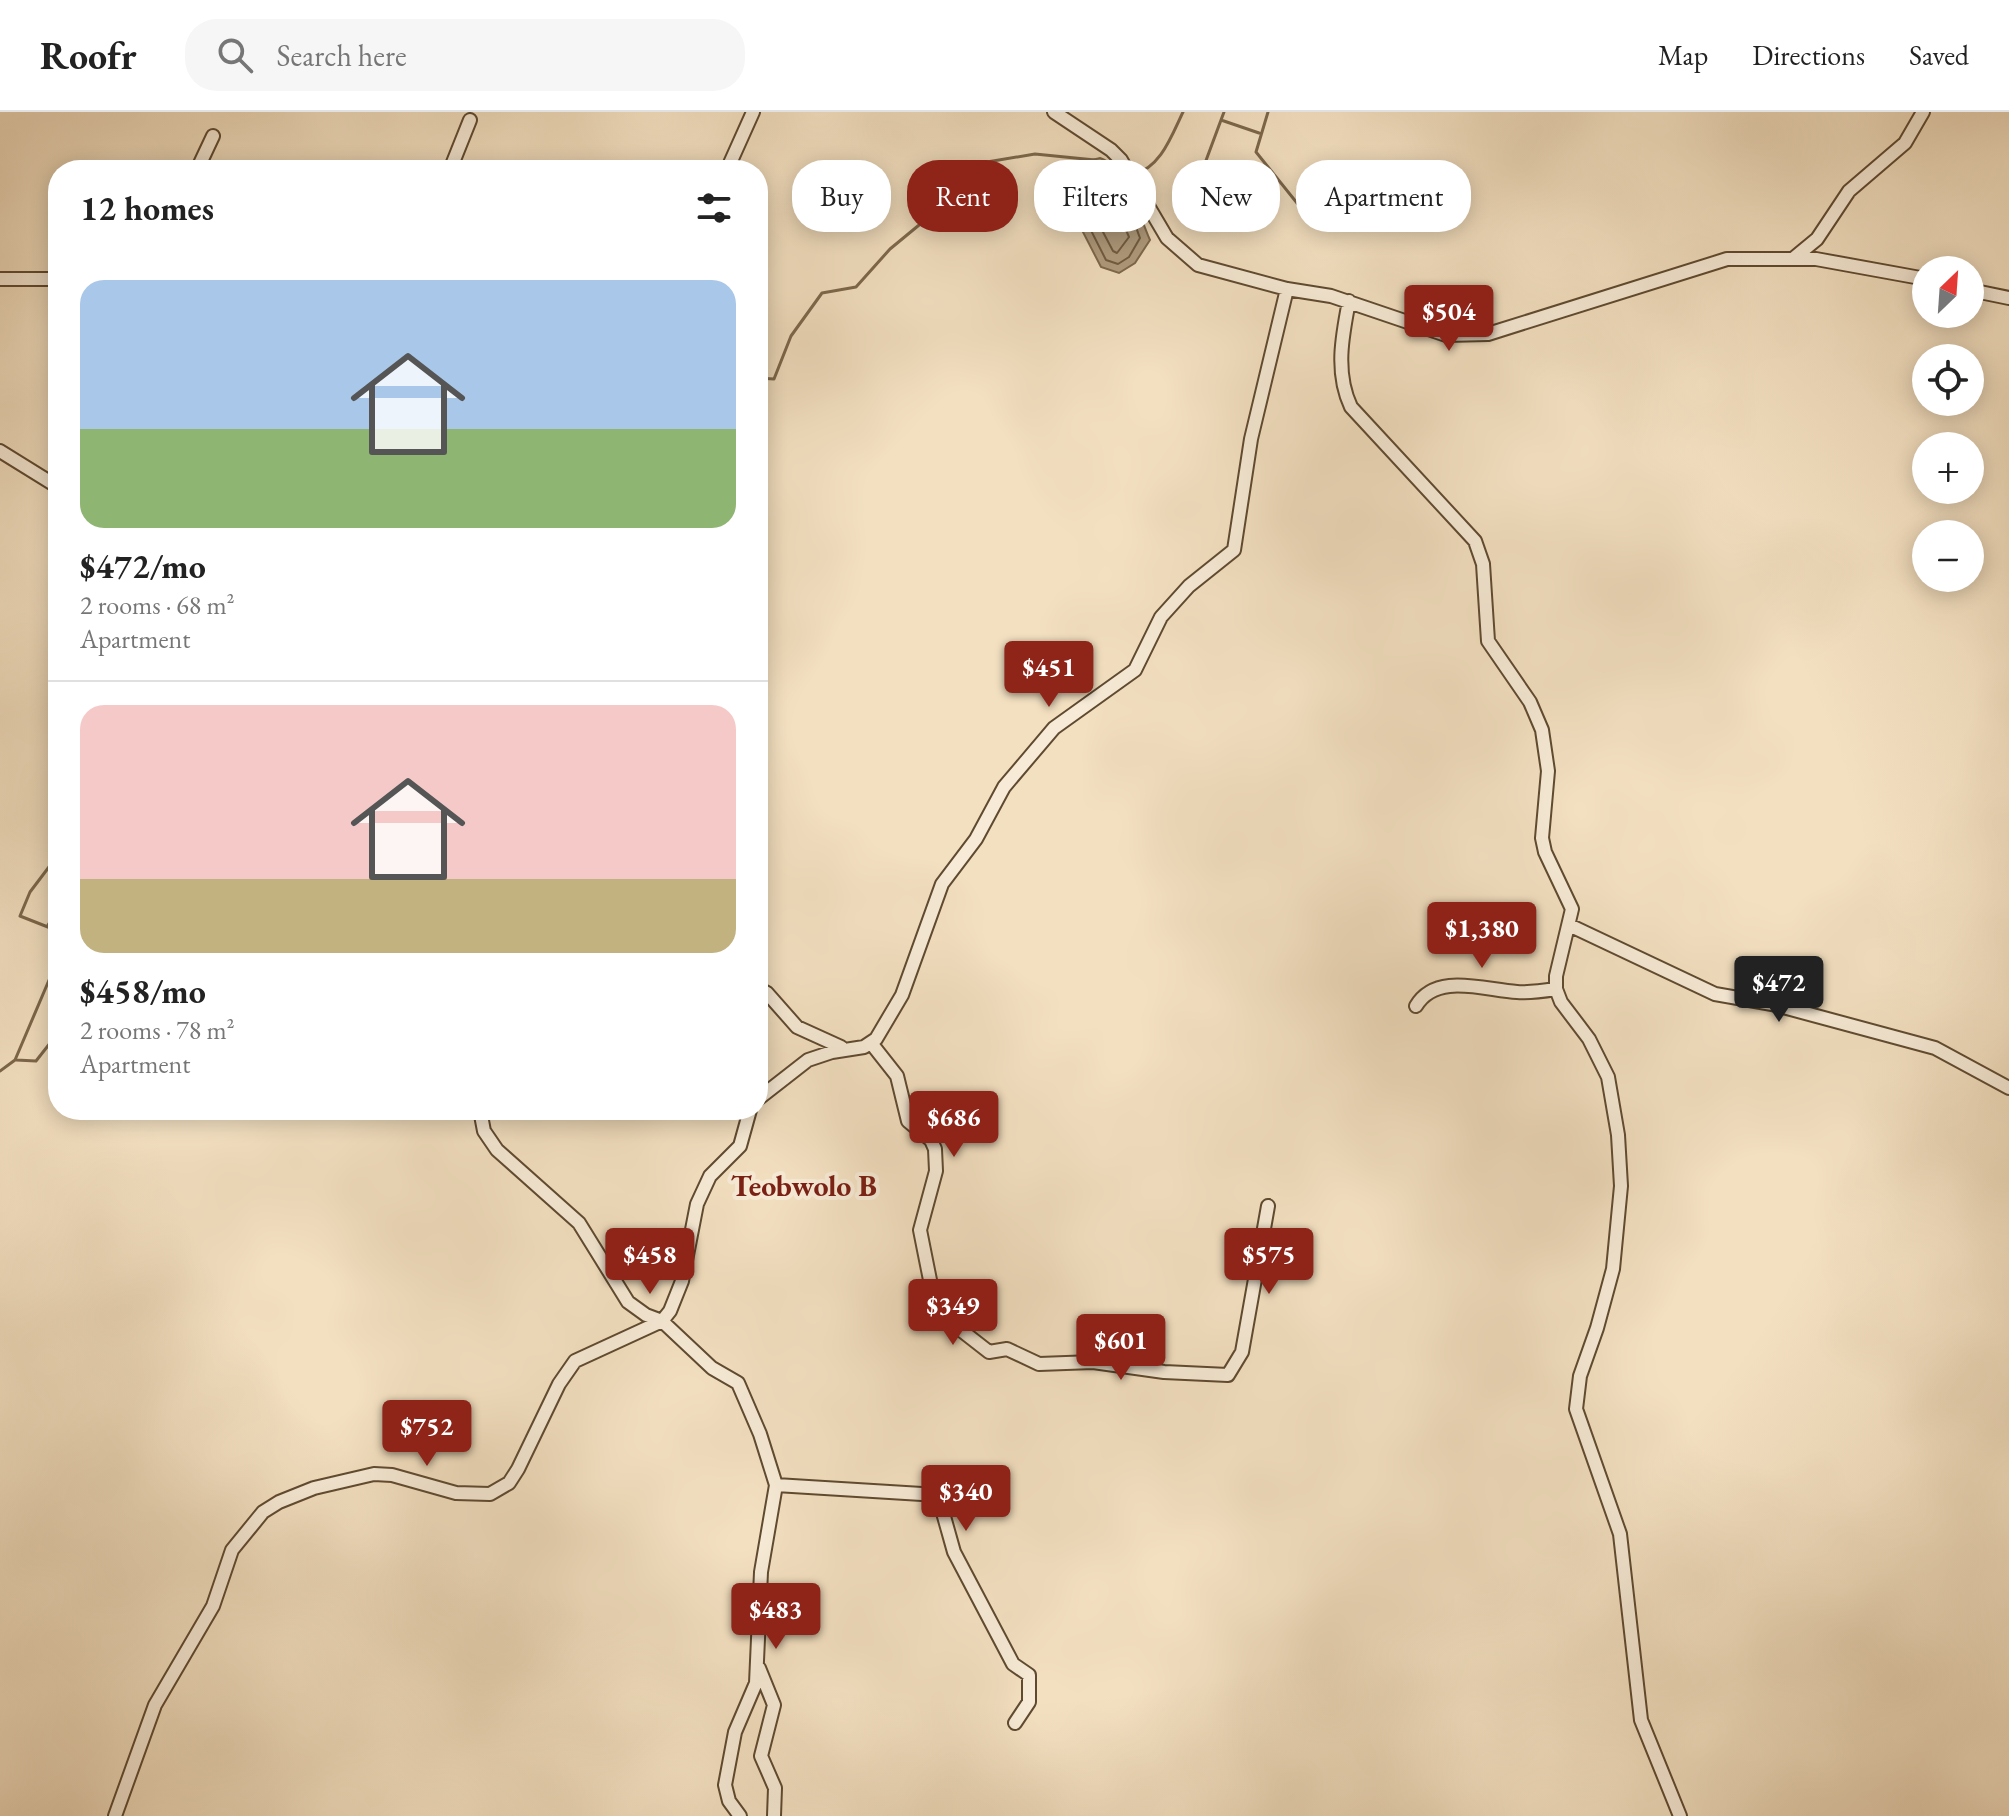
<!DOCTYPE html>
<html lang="en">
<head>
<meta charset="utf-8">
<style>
  :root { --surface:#fff; --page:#f6f6f6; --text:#222; --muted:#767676; --line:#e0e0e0; --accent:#8f2418 }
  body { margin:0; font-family:"EB Garamond",serif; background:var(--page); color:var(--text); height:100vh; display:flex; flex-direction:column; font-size:30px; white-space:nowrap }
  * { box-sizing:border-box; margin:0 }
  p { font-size:26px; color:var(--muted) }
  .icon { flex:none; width:44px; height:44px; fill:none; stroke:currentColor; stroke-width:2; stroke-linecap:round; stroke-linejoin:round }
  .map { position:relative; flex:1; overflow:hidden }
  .side { position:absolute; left:48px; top:48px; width:720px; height:960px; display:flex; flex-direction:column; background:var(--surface); border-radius:32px; box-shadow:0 4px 20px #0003 }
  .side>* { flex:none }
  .hud { position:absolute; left:792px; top:48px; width:760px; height:72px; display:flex; gap:16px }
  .needle { width:52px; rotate:25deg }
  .controls { position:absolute; left:1912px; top:144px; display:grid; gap:16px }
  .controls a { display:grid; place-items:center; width:72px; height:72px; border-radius:50%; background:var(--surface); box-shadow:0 4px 20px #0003; font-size:40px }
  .price { position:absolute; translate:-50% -68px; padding:0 18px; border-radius:8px; background:var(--accent); color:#fff; font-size:26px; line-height:52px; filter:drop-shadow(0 2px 4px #0008) }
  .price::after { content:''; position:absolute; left:50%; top:48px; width:24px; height:18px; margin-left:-12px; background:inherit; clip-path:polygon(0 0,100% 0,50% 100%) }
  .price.selected { background:#222; color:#fff }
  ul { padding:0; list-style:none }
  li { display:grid; align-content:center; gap:16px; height:424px; padding:0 32px }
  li+li { border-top:2px solid var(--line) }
  li span { display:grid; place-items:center; height:248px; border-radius:24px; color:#555 }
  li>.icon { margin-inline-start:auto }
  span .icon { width:144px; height:144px; fill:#fffc; stroke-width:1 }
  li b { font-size:34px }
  h2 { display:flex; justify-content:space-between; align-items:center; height:96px; padding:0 32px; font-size:34px }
  .tag { padding:0 28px; border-radius:32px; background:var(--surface); box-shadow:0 4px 20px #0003; font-size:28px; line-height:72px }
  .tag.selected { background:var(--accent); color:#fff }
  header { display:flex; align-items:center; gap:48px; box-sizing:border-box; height:112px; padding:0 40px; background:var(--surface); border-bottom:2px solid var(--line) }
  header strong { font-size:38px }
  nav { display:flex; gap:44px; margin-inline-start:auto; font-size:28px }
  .search { width:560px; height:72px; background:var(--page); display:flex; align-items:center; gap:20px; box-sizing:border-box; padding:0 28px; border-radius:32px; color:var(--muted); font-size:30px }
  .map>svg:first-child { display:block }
  .water { fill:#b09c7f; stroke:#7c674c; stroke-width:2 }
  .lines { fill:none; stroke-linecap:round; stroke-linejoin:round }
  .shore { stroke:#6f5a40; stroke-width:2 }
  .stream { stroke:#7c674c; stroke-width:3 }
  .minor-casing { stroke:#5f4a30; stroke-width:16 }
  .minor { stroke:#f7ebd7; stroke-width:12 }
  .labels { text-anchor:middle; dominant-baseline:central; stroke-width:8; stroke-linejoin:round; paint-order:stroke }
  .quarter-label { font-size:30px; font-weight:bold; fill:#7a1f14; stroke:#f7ebd7 }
</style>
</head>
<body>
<header>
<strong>Roofr</strong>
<div class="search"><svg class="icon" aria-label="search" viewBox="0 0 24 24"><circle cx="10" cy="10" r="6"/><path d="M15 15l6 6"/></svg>Search here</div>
<nav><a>Map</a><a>Directions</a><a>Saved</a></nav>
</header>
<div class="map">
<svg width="2009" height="1704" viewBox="0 0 2009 1704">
  <rect width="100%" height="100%" fill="#f3e0c1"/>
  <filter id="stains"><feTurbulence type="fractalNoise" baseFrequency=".0025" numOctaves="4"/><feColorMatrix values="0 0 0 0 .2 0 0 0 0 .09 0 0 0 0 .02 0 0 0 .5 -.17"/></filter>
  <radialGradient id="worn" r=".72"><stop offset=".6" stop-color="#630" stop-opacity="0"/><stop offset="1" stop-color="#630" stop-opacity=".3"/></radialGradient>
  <path class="water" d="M1100,46C1129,56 1138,102 1150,128L1135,151L1119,161L1101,155L1066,87L1063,68L1092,48Z"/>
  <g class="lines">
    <path class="shore" d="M1099,54C1121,61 1132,106 1140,126L1129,145L1118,152L1106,148L1074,85L1073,71Z
      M1099,66L1107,74L1129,125L1117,141L1113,139L1083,82L1084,76Z"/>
    <path class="stream" d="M1268,0L1256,40L1305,101
      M1221,8L1259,21
      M1133,63C1161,55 1171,25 1183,0
      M1198,70L1224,0
      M758,266L774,267L791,224L822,181L856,175L890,137L947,90L987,50L1035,42L1095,48
      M58,743L30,780L20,804L58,819
      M48,813L58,797
      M16,948L36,949L58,921
      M0,959L15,948L58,847"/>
    <g class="minor-casing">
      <path id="minor" d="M1054,0L1111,38L1121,48L1167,126L1198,153L1287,177L1331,184L1446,223L1488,222L1727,147H1816L1926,167
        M197,58L213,24
        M450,58L470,8
        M727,58L753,0
        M1794,146L1817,127L1849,79L1905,31L1923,0
        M0,167H58
        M1970,178L2009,186
        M1349,189C1342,225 1335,261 1351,295L1475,429L1483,452L1488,529L1530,590L1542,618L1548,659L1542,726L1545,740L1572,797L1556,864V877L1561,890L1589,927L1608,965L1618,1023L1621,1074L1613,1157L1597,1216L1580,1264L1576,1297L1620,1422L1641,1608L1680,1704
        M0,339L58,375
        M1569,813L1715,882L1772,892L1935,936L2009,976
        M758,876L767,881L797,915L841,935
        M1416,894C1436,860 1484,878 1517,880C1530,881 1543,879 1556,877
        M871,931L897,964L908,1009L931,1028L935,1037L936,1059L920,1118L935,1193L939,1201L989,1240L1007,1237L1039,1252L1093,1250L1164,1260L1228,1263L1242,1240L1268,1094
        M758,987L808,948L832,940L864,935L876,927L902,883L942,772L976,727L1004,675L1054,616L1135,558L1161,505L1189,474L1234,438L1251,327L1287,177
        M480,998L484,1019L497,1038L579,1111L628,1190L646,1203L662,1209L712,1256L738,1271L760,1322L776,1373L761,1460L756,1571L735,1620L725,1673L729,1689L740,1704
        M776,1373L938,1383L954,1440L1013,1552L1029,1563V1590L1015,1611
        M759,1556L774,1593L761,1644L775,1676L774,1704
        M115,1704L155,1593L213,1494L232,1438L263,1400L279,1390L314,1376L374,1362L392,1363L456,1381L490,1382L509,1371L518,1357L559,1272L575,1249L662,1209L670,1199L682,1169L697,1092L710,1064L740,1034L750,998"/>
    </g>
    <use href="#minor" class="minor"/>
  </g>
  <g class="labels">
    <g class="quarter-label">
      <text x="804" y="1073">Teobwolo B</text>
    </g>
  </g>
  <rect width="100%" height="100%" filter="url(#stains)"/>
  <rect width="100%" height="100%" fill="url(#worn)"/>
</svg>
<div class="controls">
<a><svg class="needle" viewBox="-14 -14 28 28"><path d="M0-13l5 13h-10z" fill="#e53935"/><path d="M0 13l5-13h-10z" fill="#767676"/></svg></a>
<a><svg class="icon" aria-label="locate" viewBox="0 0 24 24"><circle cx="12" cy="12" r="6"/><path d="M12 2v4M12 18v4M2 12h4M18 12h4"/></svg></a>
<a>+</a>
<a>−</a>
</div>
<b class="price" style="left:1449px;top:241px">$504</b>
<b class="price" style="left:1049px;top:597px">$451</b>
<b class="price" style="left:1482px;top:858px">$1,380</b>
<b class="price selected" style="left:1779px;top:912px">$472</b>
<b class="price" style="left:954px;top:1047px">$686</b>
<b class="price" style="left:650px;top:1184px">$458</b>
<b class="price" style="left:1269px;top:1184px">$575</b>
<b class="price" style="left:953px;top:1235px">$349</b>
<b class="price" style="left:1121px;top:1270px">$601</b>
<b class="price" style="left:427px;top:1356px">$752</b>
<b class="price" style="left:966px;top:1421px">$340</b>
<b class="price" style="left:776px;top:1539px">$483</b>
<div class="hud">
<a class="tag">Buy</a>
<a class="tag selected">Rent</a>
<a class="tag">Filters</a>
<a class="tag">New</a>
<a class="tag">Apartment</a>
</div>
<section class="side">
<h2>12 homes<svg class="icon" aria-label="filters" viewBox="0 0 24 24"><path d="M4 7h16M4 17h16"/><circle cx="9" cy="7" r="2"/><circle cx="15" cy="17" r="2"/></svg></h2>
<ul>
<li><span style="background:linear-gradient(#a9c7e8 60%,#8fb573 0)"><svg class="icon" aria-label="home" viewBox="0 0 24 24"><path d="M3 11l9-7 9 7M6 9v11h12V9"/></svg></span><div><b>$472/mo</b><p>2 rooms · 68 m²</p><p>Apartment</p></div></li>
<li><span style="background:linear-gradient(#f6c9c9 70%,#c2b280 0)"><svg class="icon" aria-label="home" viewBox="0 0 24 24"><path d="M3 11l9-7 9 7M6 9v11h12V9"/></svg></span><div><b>$458/mo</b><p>2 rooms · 78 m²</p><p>Apartment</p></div></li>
</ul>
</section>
</div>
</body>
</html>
